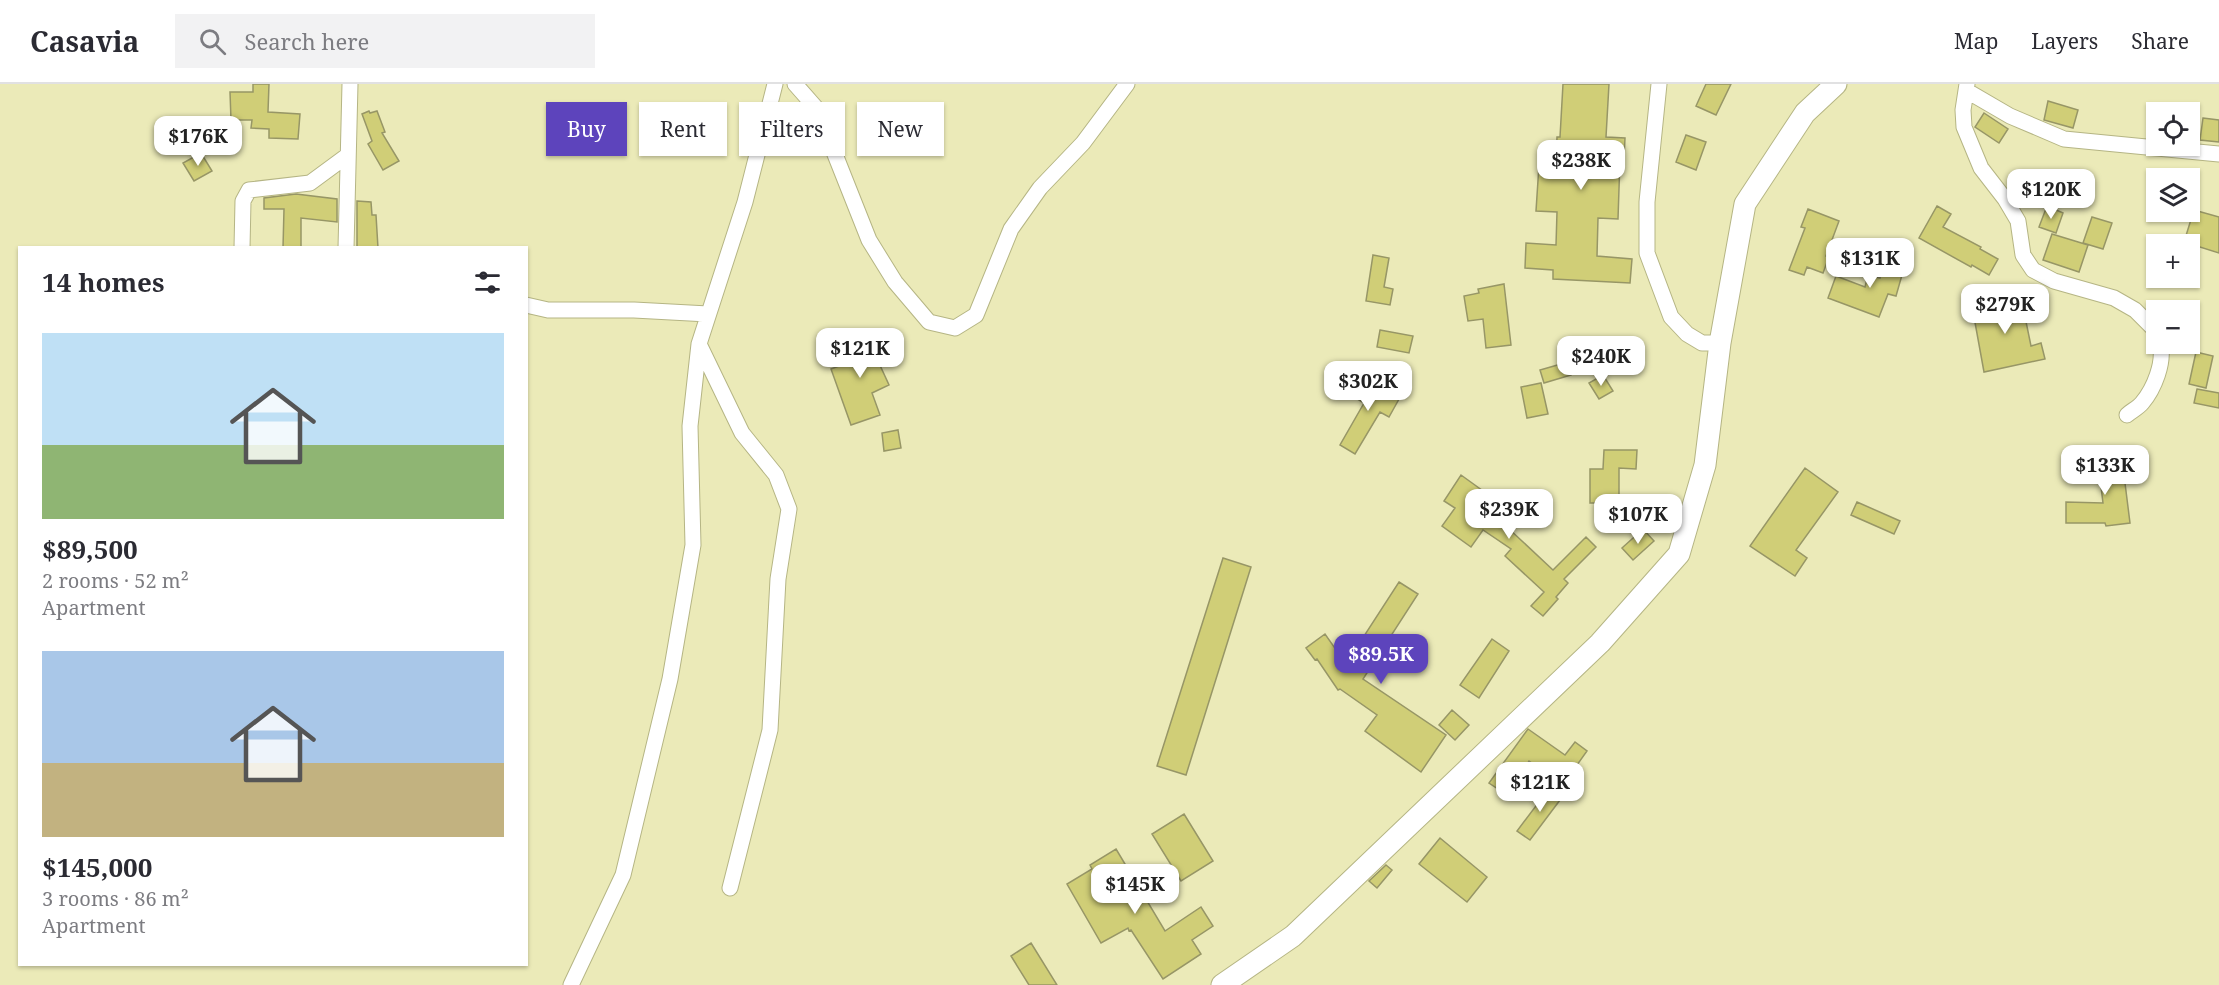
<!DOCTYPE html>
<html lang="en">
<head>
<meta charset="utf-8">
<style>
  :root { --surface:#fff; --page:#f2f2f3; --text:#2b2b33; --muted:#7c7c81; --line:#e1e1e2; --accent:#5d44bc }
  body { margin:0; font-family:"Noto Serif",serif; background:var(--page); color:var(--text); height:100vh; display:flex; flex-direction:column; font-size:22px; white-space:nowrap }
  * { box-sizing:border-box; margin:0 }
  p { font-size:20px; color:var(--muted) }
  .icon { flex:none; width:33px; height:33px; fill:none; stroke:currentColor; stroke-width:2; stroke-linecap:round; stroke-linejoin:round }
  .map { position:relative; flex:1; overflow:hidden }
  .drawer { position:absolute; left:18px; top:162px; width:510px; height:720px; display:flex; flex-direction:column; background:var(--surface); border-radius:0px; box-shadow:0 2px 4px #0004 }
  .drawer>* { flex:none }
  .hud { position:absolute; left:546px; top:18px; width:570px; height:54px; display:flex; gap:12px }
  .tools { position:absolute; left:2146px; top:18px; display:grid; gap:12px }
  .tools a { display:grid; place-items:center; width:54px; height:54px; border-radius:0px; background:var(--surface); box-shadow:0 2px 4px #0004; font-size:30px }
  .price { position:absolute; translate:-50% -51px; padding:0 14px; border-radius:12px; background:#fff; color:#222; font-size:20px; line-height:39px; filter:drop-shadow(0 2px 3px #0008) }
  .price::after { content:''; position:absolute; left:50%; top:36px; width:18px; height:14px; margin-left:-9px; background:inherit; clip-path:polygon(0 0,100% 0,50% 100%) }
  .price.selected { background:var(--accent); color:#fff }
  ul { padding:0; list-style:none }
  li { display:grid; align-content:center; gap:12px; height:318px; padding:0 24px }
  li span { display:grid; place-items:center; height:186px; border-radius:0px; color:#555 }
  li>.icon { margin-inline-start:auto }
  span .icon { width:108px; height:108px; fill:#fffc; stroke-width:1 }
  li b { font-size:26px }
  h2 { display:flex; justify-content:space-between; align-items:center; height:72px; padding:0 24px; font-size:26px }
  .tag { padding:0 21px; border-radius:0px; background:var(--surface); box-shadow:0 2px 4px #0004; font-size:21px; line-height:54px }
  .tag.selected { background:var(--accent); color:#fff }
  header { display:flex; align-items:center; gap:36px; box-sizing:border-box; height:84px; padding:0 30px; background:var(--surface); border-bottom:2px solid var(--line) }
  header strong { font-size:28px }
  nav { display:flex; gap:33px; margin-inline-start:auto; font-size:21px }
  .search { width:420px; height:54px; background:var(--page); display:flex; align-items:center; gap:15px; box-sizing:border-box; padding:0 21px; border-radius:0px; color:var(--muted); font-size:22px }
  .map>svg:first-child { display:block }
  .building { fill:#d0ce77; stroke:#979666; stroke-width:1.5 }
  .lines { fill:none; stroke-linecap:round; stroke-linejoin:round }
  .street-casing { stroke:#b5b584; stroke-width:17 }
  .secondary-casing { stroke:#b5b584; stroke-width:23 }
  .street { stroke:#fff; stroke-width:15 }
  .secondary { stroke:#fff; stroke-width:21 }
</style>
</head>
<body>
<header>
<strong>Casavia</strong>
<div class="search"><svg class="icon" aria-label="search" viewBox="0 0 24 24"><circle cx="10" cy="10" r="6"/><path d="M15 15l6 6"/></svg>Search here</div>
<nav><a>Map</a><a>Layers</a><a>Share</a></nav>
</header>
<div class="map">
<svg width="2219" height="901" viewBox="0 0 2219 901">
  <rect width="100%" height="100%" fill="#ebeab8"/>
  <path class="building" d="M253,0H269L268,28L300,30L298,55L269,54V45L251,44L252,36H231L230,8H253Z
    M1563,0H1609L1606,53L1625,54L1624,75H1620L1618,135L1598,134L1597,172L1632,175L1630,199L1553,195V186L1525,184L1526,159L1556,161L1557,128L1536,127L1539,81H1556L1557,53H1560Z
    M1706,0H1731L1716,31L1696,22Z
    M2048,17L2078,26L2073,44L2044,36Z
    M369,27L370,29L377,27L385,48L382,49L399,77L383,86L368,60L372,57L362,30Z
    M1984,29L2008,45L1999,59L1975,43Z
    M2203,34L2219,36V58L2200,56Z
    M1686,51L1706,58L1696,86L1676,78Z
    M201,69L212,87L194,97L183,79Z
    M296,110L337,115V138L301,134V164H283L284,125H264V114Z
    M357,117L371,118L372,131H376L378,164H357Z
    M1937,122L1951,130L1943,143L1981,163L1980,165L1998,175L1989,191L1972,181L1971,183L1919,154Z
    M2047,122L2063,129L2056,149L2039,143Z
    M1808,125L1839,137L1826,172L1829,173L1823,189L1807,183L1804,191L1789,186L1805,144L1801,143Z
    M2194,126L2219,133V169L2184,158Z
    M2092,133L2112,139L2103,165L2083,159Z
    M2052,150L2088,161L2079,188L2043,176Z
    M1373,171L1389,174L1384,203L1393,205L1390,221L1366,217Z
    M1888,171L1906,177L1896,212L1888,210L1879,233L1828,214L1836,192L1865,203L1868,191L1880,194Z
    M1504,200L1511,261L1486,264L1483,235L1468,237L1464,212L1479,209L1478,205Z
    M2016,208L2020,224L2023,223L2031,262L2041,259L2045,275L1984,288L1974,233L1984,231L1981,218Z
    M1380,246L1413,252L1409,269L1377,263Z
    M870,249L875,265L873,266L889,301L872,309L880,331L851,341L831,285L847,279L841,259Z
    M2196,268L2213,272L2206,304L2189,300Z
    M1568,278L1571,291L1544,299L1540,286Z
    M1603,291L1613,307L1599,315L1589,299Z
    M1362,293L1399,315L1389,333L1380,328L1355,370L1340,361L1364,319L1351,311Z
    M1541,299L1548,330L1527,334L1521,303Z
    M2197,305L2219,309V324L2194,319Z
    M898,346L901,364L884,367L882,349Z
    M1604,366H1637L1636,385L1619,384V428H1606L1605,419H1590V385H1603Z
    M2121,367L2130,439L2106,442L2105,439H2066V418L2103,419L2097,370Z
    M1805,384L1838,408L1796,466L1807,474L1795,492L1750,462Z
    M1461,391L1515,430L1507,443L1553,486L1586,453L1596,463L1564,495L1568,499L1556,513L1558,515L1543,532L1531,522L1544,508L1505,472L1511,465L1483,446L1471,463L1442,442L1455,424L1444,417Z
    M1857,418L1900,437L1894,450L1851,431Z
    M1643,445L1654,457L1633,476L1622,464Z
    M1223,474L1251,483L1186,691L1157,682Z
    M1399,498L1418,510L1363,595L1446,651L1421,688L1365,647L1377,631L1340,605L1338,606L1317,575L1315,576L1306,564L1325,550L1346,580Z
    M1492,555L1509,567L1479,614L1460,601Z
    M1452,626L1469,641L1455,656L1439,641Z
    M1528,645L1565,671L1575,658L1587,667L1562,702L1529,677L1526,682L1524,681L1504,709L1489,699Z
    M1551,702L1563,712L1530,756L1517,747Z
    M1184,730L1213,777L1181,797L1152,750Z
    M1440,754L1487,793L1467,818L1419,780Z
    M1116,765L1165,847L1201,823L1213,842L1192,856L1201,870L1163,895L1131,846L1129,847L1128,844L1101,859L1067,800L1092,785L1090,781Z
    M1386,781L1392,786L1377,804L1369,797Z
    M1031,859L1057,901H1029L1011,872Z"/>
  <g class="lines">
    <g class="street-casing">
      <path id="street" d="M795,0L817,25L869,156L895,198L929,238L955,244L976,231L1011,145L1040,104L1083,59L1127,0
        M1659,0L1647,118V169L1671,233L1687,250L1702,259H1720
        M1967,0L1963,26L1964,43L1981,84L2005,115L2018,137L2023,171L2033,186L2054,197L2114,214L2135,226L2157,248
        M1967,7L2010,32L2064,55L2219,70
        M242,164L243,117L249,106L310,99L348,71
        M346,164L350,0
        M526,221L548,226H634L708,230
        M699,260L742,349L776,391L789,425L778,495L770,646L730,804
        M2127,331C2131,327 2138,324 2142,319C2154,305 2165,278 2160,260
        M571,901L623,791L670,595L693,461L690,342L699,260L745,118L775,0"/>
    </g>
    <g class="secondary-casing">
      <path id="secondary" d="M1222,901L1293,852L1600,559L1679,470L1705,381L1720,259L1745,120L1805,29L1836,0"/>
    </g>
    <use href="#street" class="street"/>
    <use href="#secondary" class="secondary"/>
  </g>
</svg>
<div class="tools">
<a><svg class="icon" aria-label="locate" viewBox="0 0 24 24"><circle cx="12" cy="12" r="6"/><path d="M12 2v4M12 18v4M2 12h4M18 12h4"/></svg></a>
<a><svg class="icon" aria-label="layers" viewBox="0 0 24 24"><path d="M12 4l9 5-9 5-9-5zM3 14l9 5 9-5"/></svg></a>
<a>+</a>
<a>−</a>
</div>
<b class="price" style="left:198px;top:83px">$176K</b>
<b class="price" style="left:1581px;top:107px">$238K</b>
<b class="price" style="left:2051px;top:136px">$120K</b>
<b class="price" style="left:1870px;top:205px">$131K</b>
<b class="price" style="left:2005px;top:251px">$279K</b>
<b class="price" style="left:860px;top:295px">$121K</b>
<b class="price" style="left:1601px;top:303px">$240K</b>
<b class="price" style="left:1368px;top:328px">$302K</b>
<b class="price" style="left:2105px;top:412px">$133K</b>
<b class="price" style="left:1509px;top:456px">$239K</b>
<b class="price" style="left:1638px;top:461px">$107K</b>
<b class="price selected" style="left:1381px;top:601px">$89.5K</b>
<b class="price" style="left:1540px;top:729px">$121K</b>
<b class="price" style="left:1135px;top:831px">$145K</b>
<div class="hud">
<a class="tag selected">Buy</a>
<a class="tag">Rent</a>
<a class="tag">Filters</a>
<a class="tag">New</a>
</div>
<section class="drawer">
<h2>14 homes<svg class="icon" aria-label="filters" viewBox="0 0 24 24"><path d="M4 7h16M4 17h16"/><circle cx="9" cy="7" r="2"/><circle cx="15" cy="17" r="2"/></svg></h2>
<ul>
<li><span style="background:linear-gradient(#bfe0f5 60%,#8fb573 0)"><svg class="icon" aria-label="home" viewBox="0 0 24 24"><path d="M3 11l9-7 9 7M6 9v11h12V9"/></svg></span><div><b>$89,500</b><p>2 rooms · 52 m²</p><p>Apartment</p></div></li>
<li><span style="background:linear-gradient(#a9c7e8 60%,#c2b280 0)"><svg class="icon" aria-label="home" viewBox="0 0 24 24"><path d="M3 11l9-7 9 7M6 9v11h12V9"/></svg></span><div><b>$145,000</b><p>3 rooms · 86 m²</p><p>Apartment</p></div></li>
</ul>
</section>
</div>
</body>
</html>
